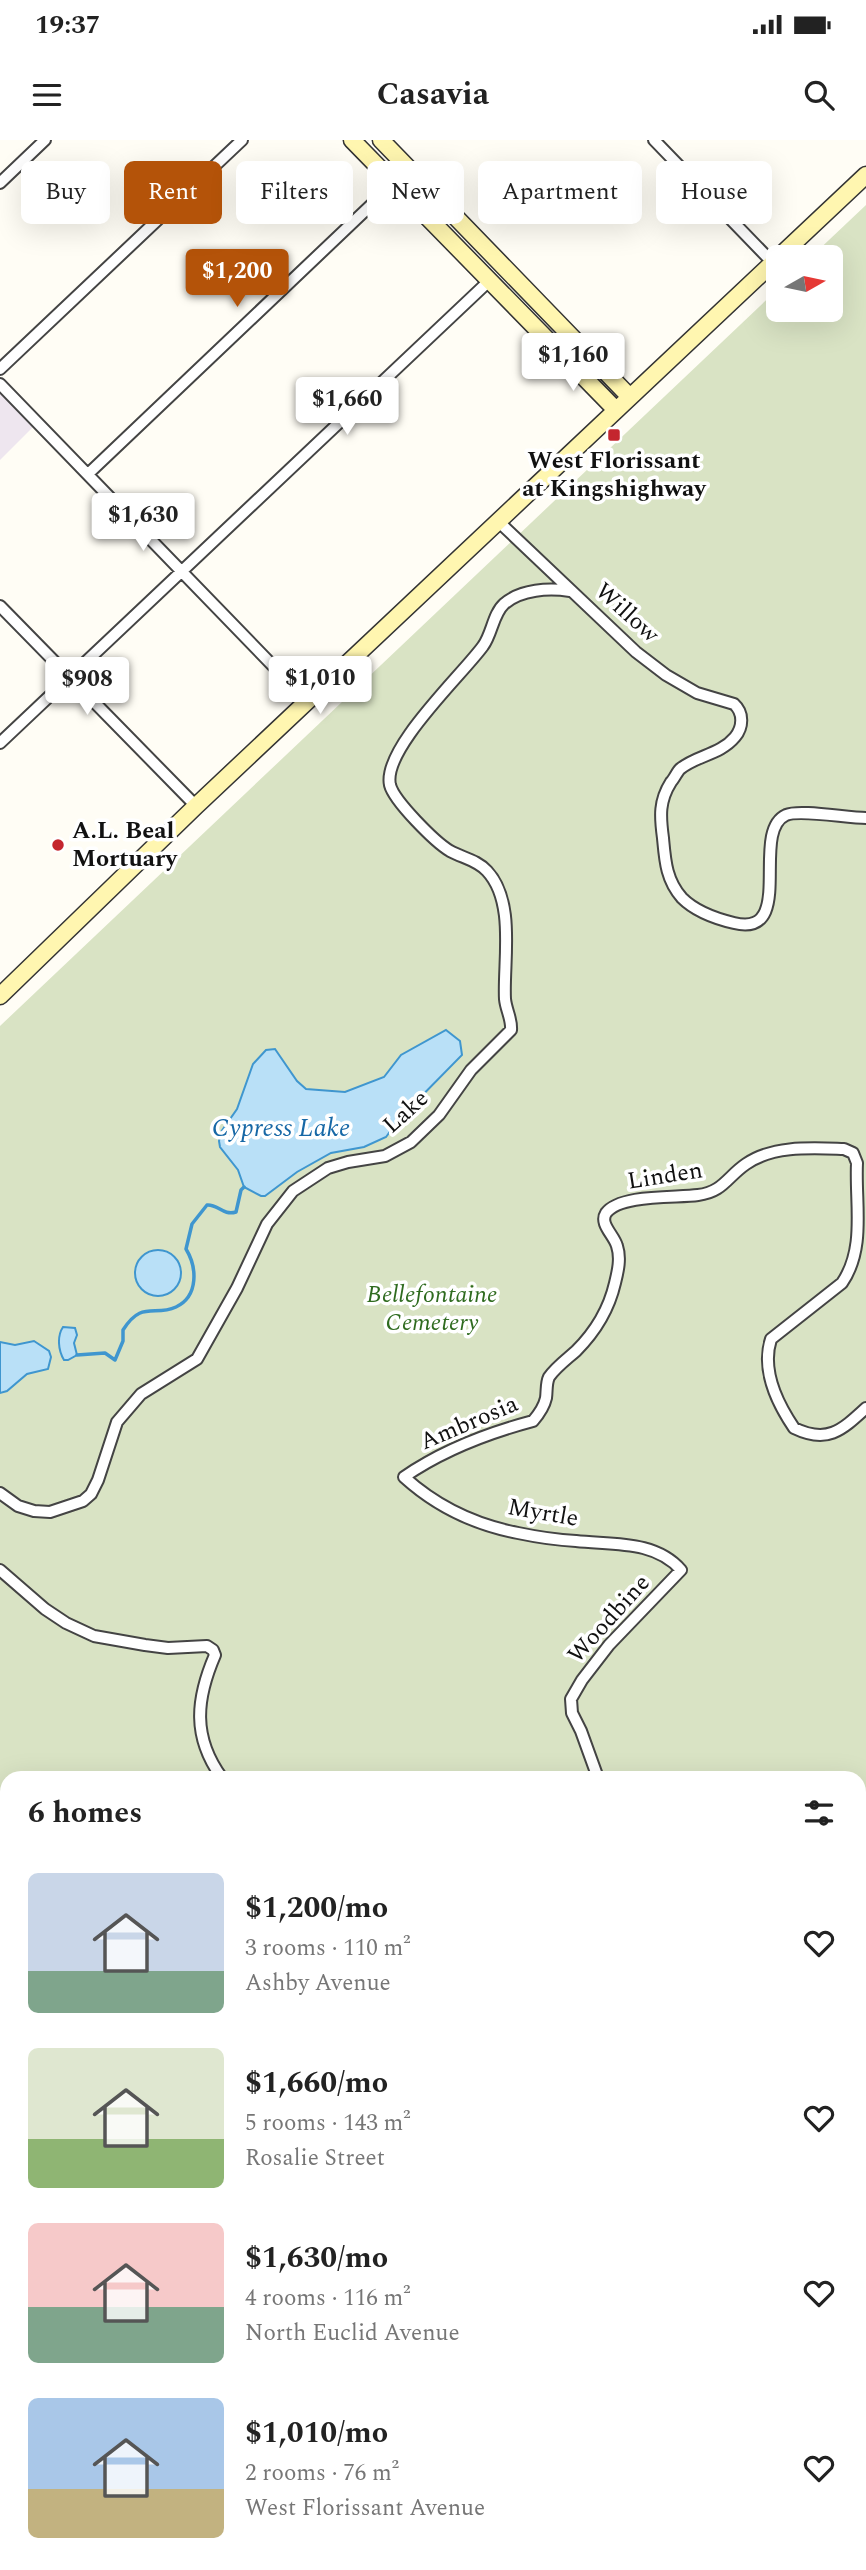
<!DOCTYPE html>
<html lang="en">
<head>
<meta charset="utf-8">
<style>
  :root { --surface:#fff; --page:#f6f6f6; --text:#222; --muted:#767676; --accent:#b45309 }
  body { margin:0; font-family:Spectral,serif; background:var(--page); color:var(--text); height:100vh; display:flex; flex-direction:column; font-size:26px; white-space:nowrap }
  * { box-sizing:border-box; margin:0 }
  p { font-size:23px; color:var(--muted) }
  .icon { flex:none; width:38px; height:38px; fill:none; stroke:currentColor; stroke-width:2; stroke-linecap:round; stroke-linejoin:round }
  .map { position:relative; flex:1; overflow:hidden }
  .details { position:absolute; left:0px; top:1631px; width:866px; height:800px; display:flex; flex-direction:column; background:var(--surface); border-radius:21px 21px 0 0; box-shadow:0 7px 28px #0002 }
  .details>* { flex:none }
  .hud { position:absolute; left:21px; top:21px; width:824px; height:63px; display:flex; gap:14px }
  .needle { width:46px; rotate:81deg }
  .fabs { position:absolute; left:766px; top:105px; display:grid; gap:14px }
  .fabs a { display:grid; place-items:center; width:77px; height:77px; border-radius:10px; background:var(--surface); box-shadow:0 7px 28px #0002; font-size:35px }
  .price { position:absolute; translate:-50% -60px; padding:0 16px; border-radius:7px; background:#fff; color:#222; font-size:23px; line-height:46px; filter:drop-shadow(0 2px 4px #0008) }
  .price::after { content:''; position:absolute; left:50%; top:42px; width:21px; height:16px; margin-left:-10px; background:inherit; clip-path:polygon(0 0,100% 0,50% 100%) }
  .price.selected { background:var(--accent); color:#fff }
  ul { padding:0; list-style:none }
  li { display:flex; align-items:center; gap:21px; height:175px; padding:0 28px }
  li span { display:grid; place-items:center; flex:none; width:196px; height:140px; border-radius:10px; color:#555 }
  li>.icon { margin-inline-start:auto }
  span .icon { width:84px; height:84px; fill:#fffc; stroke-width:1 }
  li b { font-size:30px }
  h2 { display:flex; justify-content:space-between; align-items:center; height:84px; padding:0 28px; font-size:30px }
  .chip { padding:0 24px; border-radius:10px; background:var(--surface); box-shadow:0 7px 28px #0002; font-size:24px; line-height:63px }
  .chip.selected { background:var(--accent); color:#fff }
  .status { display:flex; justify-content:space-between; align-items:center; height:49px; padding:0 35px; background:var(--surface); direction:ltr }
  .status svg { height:19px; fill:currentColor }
  header { display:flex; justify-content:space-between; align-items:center; height:91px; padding:0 28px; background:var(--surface); font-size:32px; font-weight:700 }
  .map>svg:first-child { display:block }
  .industrial { fill:#eee6ef }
  .cemetery { fill:#d9e3c4 }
  .water { fill:#b9e0f7; stroke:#3f96cf; stroke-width:2 }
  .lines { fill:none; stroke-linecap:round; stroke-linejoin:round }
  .stream { stroke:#3f96cf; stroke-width:3.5 }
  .minor-casing { stroke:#444; stroke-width:14 }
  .tertiary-casing { stroke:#444; stroke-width:18 }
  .secondary-casing { stroke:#333; stroke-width:19 }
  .minor { stroke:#fff; stroke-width:10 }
  .tertiary { stroke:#fff; stroke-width:14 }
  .secondary { stroke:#fff6b0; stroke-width:16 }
  .rail { stroke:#c4262e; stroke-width:3.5 }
  .poi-dot { fill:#c4262e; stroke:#fff; stroke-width:2.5 }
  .labels { text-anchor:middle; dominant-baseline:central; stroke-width:7; stroke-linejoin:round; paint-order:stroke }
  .poi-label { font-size:24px; font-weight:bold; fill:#111; stroke:#fff }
  .street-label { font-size:24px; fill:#111; stroke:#fff }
  .park-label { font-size:24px; font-style:italic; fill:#2f6b1f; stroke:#fff }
  .water-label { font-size:26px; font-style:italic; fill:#1768a6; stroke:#fff }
</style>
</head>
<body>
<div class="status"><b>19:37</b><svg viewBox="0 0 49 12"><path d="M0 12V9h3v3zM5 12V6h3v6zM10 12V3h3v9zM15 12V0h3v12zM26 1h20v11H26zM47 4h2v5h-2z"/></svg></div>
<header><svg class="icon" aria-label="menu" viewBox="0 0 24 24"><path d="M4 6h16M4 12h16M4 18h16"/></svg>Casavia<svg class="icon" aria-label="search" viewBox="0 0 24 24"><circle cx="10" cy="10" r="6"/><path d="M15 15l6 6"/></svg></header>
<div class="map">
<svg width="866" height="2430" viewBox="0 0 866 2430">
  <rect width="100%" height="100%" fill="#fffdf5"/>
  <path class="industrial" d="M0,251L34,286L0,320Z
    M866,1901V2181L859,2188V1904Z
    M0,2070L7,2078V2424H334L341,2430H0Z
    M866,2222V2430H432L427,2424H859V2229Z"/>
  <path class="cemetery" d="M866,65V1852L859,1856V1638H7V1995L0,1987V886L779,148V170H831V117H811Z"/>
  <path class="water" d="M446,890L460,901L462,915L400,978L386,997L364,1007L331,1013L297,1032L265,1056H261L244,1047L238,1030L220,1007L219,1001L221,992L237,969L253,924L266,910L275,909L297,941L306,949L345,952L384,937L401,915Z
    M135 1133a23 23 0 1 1 46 0a23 23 0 1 1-46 0Z
    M63,1187L75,1188L77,1195L74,1203L77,1215L68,1220H64C58,1210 57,1196 63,1187Z
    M34,1201L49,1211L51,1217L48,1229L27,1234L7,1251L0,1253V1202L15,1205Z"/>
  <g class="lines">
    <path class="stream" d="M77,1215L105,1213L115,1220L123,1201V1190C142,1160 154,1177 176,1167C199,1156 197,1127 186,1109L192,1084L207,1065C218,1064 223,1076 236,1072L241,1050L244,1047"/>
    <g class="minor-casing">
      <path id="minor" d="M654,0L772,122
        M0,43L45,0
        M0,229L242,0
        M0,244L308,562
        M88,334L409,29
        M499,382L636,512L666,535L697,553L734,564C744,573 743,587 735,597C720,615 697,615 680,629C677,632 674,639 671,642C659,661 660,676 663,698C665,720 666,740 682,758C695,771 717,779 734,783C797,798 749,692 786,675C800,669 847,678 866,678
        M0,466L196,666
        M0,603L489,141
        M0,1353L18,1366L34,1371L50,1372L83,1361L91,1354L98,1340L117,1282L141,1254L197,1219L237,1148L267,1084L293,1051L328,1028L348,1022L385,1016L411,1002L439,975L471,930L511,890C512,879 506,870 505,859C503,822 516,762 487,731C477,720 463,718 450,711C435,702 394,661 390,645C382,609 463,534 483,506C492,494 493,474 504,464C521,449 549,448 570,451
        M0,1430L45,1469L66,1483L94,1496L145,1505L168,1508L207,1506L213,1510L215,1515C196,1559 192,1597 222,1638
        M598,1638L581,1591L572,1573L571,1559L582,1540L609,1505L681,1430C655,1400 612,1405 576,1401C557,1400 537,1397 518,1393C476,1385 436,1366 404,1337C443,1310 488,1293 533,1281C539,1274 544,1267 546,1258C547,1251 546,1243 549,1237C556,1227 567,1219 576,1211C595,1192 609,1169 615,1143C618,1131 621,1118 617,1106C614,1095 599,1084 606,1073C620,1054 676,1058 698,1055C723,1052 727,1037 746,1024C773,1005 813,1008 844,1009L853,1013L857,1023C855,1064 866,1108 842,1143L771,1199C761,1230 777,1263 794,1288C827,1304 841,1291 866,1268
        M859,2207L866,2200"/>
    </g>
    <g class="tertiary-casing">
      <path id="tertiary" d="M0,2375L7,2383
        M45,2424L51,2430"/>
    </g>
    <g class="secondary-casing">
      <path id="secondary" d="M352,0L615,269
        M381,0L629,256
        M0,856L196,666L866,35
        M859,1873L866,1869
        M119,2430L123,2424"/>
    </g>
    <use href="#minor" class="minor"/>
    <use href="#tertiary" class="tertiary"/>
    <use href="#secondary" class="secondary"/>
    <path class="rail" d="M0,2033L7,2041
      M367,2424L373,2430"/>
  </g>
  <g class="poi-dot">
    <rect x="607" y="288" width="14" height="14" rx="3.5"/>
    <circle cx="58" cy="705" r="7"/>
  </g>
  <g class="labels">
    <g class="poi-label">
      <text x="614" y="321">West Florissant<tspan x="614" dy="28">at Kingshighway</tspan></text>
      <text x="72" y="691" text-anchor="start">A.L. Beal<tspan x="72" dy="28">Mortuary</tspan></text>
    </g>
    <g class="street-label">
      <text transform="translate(627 473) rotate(42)">Willow</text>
      <text transform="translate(406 972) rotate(-42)">Lake</text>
      <text transform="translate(665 1036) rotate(-9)">Linden</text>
      <text transform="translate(469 1283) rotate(-23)">Ambrosia</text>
      <text transform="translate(543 1373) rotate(10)">Myrtle</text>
      <text transform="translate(609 1479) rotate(-48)">Woodbine</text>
    </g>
    <g class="park-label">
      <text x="432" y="1155">Bellefontaine<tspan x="432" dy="28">Cemetery</tspan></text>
    </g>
    <g class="water-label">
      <text x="281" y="988">Cypress Lake</text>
    </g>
  </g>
</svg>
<div class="fabs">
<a><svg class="needle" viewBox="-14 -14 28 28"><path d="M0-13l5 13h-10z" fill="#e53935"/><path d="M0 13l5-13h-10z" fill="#767676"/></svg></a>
</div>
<b class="price selected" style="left:237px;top:169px">$1,200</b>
<b class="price" style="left:573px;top:253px">$1,160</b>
<b class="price" style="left:347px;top:297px">$1,660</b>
<b class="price" style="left:143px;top:413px">$1,630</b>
<b class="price" style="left:320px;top:576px">$1,010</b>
<b class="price" style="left:87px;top:577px">$908</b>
<div class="hud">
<a class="chip">Buy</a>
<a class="chip selected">Rent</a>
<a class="chip">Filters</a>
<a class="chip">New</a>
<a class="chip">Apartment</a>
<a class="chip">House</a>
</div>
<section class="details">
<h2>6 homes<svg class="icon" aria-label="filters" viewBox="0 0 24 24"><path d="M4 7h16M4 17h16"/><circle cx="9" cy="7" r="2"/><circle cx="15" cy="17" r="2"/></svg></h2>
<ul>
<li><span style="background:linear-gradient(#c9d6e8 70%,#7fa58c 0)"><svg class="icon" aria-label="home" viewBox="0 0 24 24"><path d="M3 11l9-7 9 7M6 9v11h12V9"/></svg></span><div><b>$1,200/mo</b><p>3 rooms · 110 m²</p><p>Ashby Avenue</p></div><svg class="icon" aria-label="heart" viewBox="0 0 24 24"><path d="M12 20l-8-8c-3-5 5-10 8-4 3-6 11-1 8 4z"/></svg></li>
<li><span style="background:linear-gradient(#dfe7d0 65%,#8fb573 0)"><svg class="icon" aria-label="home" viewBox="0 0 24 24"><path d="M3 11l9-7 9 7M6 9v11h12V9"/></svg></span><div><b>$1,660/mo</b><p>5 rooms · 143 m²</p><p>Rosalie Street</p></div><svg class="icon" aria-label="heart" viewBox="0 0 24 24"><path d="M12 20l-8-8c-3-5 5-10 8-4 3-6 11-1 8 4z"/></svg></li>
<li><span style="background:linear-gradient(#f6c9c9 60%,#7fa58c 0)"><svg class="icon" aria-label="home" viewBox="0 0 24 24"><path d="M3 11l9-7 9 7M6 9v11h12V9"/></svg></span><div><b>$1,630/mo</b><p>4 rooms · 116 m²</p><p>North Euclid Avenue</p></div><svg class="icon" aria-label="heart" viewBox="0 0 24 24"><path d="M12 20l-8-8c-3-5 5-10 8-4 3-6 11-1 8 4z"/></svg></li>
<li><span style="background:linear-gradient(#a9c7e8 65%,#c2b280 0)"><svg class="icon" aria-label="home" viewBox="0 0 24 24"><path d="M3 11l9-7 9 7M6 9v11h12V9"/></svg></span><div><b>$1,010/mo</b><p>2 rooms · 76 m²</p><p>West Florissant Avenue</p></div><svg class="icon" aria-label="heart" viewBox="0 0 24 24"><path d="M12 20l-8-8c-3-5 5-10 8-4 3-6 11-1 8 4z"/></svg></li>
</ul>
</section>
</div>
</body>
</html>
